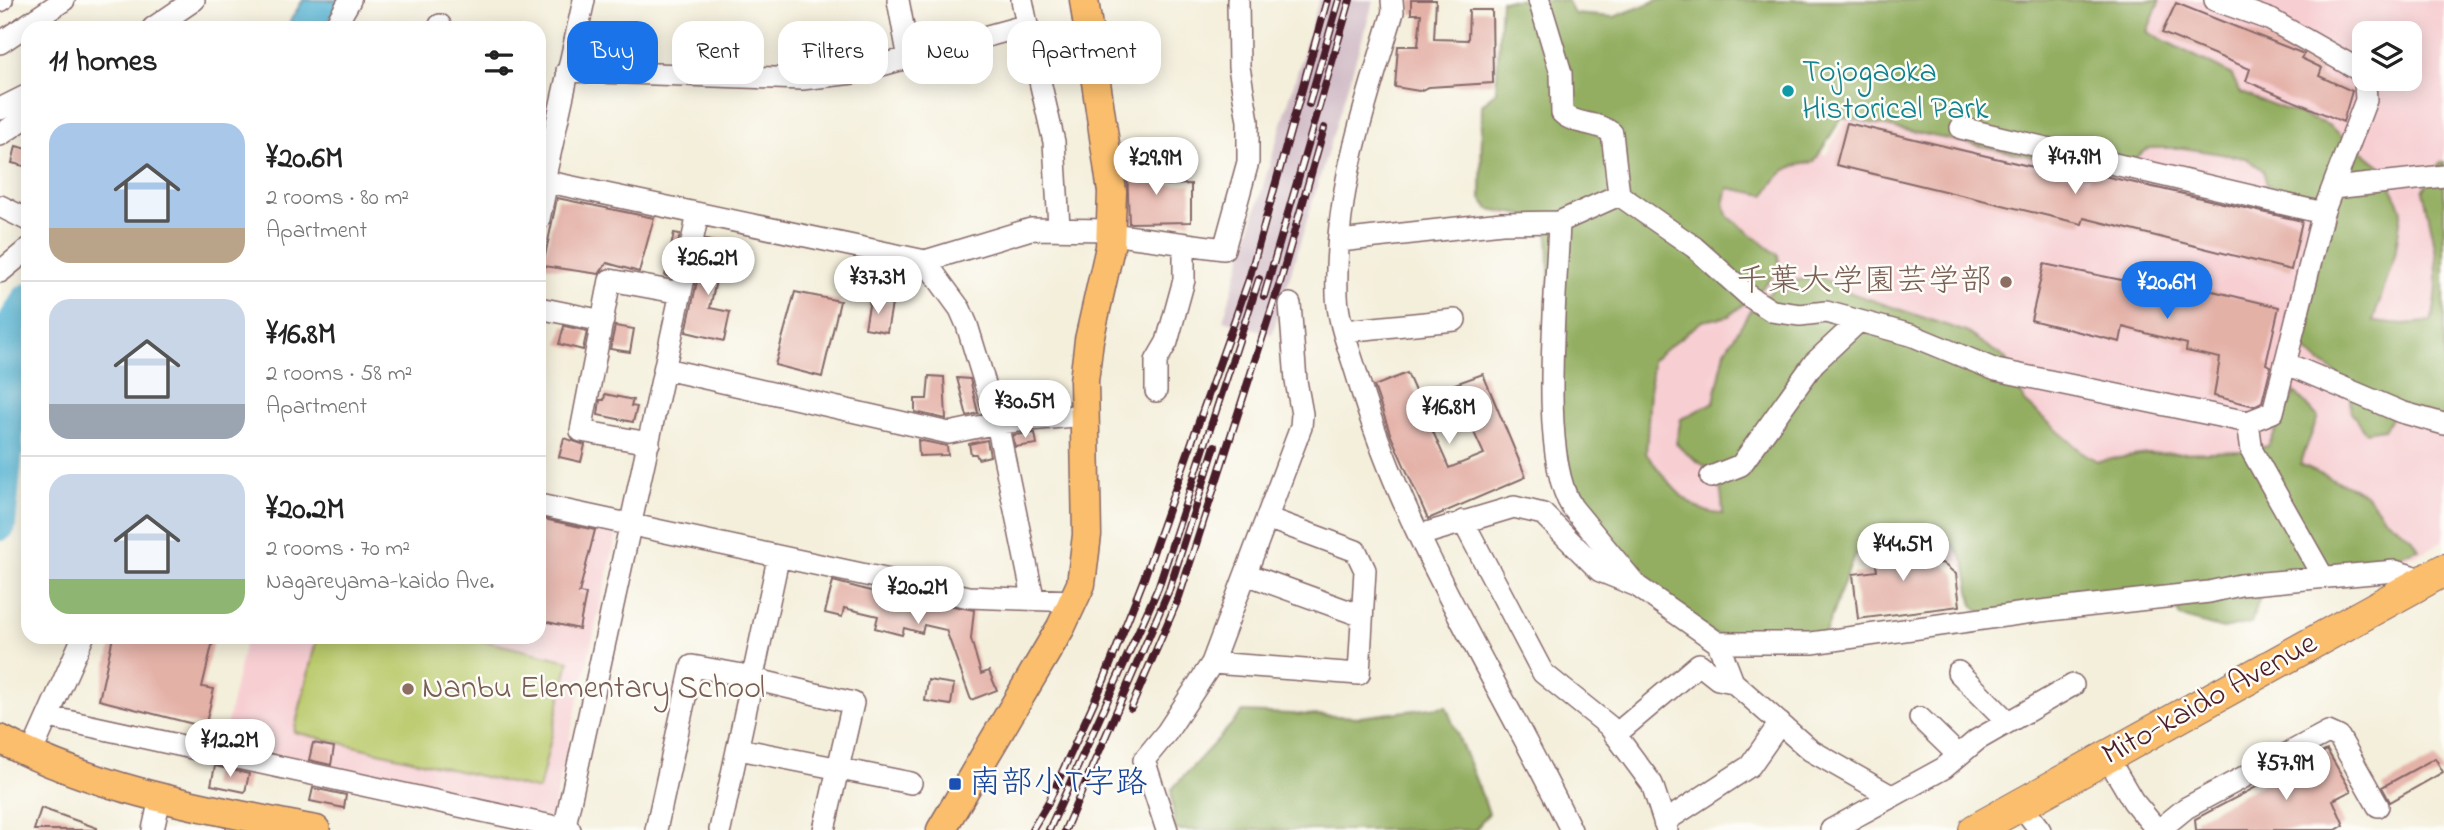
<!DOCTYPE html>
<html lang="en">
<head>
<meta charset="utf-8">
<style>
  :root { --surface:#fff; --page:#f2f2f2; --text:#222; --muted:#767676; --line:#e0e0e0; --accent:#1a73e8 }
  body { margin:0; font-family:"Indie Flower","Klee One",sans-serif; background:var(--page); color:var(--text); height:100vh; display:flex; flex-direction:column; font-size:26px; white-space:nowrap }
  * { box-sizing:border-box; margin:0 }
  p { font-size:23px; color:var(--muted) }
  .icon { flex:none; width:38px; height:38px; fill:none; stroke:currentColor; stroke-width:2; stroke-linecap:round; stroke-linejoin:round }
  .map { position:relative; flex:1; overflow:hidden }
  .side { position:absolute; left:21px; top:21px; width:525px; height:623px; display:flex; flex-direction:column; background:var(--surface); border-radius:21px; box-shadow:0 4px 18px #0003 }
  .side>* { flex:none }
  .hud { position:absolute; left:567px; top:21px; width:665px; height:63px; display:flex; gap:14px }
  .controls { position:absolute; left:2352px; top:21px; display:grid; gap:14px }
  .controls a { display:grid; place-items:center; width:70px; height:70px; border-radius:14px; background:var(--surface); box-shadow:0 4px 18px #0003; font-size:35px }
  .price { position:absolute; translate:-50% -60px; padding:0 16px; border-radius:24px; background:#fff; color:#222; font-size:23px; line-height:46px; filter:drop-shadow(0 2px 4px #0008) }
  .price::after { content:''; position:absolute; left:50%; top:42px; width:21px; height:16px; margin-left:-10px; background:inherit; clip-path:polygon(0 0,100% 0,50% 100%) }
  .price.selected { background:var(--accent); color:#fff }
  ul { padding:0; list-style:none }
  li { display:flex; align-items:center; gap:21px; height:175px; padding:0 28px }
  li+li { border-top:2px solid var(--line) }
  li span { display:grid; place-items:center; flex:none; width:196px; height:140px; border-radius:21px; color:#555 }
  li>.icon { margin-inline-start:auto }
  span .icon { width:84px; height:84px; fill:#fffc; stroke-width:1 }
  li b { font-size:30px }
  h2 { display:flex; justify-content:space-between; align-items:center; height:84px; padding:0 28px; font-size:30px }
  .chip { padding:0 24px; border-radius:21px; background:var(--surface); box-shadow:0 4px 18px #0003; font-size:24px; line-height:63px }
  .chip.selected { background:var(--accent); color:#fff }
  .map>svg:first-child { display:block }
  .built { fill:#f7cfd3; fill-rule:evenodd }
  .industrial { fill:#d2bdc7 }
  .green { fill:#baca6c; stroke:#82744c; stroke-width:2 }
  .forest { fill:#93ae60; stroke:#6e6646; stroke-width:2 }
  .water { fill:#54b3d3; stroke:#4f697f; stroke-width:2 }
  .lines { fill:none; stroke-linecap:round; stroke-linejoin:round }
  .river { stroke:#54b3d3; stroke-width:32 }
  .building { fill:#e4b1a7 }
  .minor-casing { stroke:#866869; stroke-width:24 }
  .major-casing { stroke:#866869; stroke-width:31 }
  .highway-casing { stroke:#866869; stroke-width:34 }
  .minor { stroke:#fff; stroke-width:21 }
  .major { stroke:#fabe6d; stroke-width:28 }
  .highway { stroke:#fabe6d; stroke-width:32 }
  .rail-casing { stroke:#4a1f2b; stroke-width:8 }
  .rail { stroke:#fdfcf7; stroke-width:5; stroke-dasharray:16; stroke-linecap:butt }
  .culture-dot { fill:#0f9aa8; stroke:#fdfcf7; stroke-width:2.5 }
  .education-dot { fill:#8d6e63; stroke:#fdfcf7; stroke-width:2.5 }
  .transit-dot { fill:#1a4fb4; stroke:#fdfcf7; stroke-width:2.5 }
  .labels { text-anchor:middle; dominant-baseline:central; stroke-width:5; stroke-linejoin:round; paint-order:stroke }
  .culture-label { font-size:32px; fill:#0d838f; stroke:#fdfcf7; text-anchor:start }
  .education-label { font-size:32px; fill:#785e54; stroke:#fdfcf7; text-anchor:end }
  .street-label { font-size:32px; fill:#4a1f2b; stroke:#fdfcf7 }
  .transit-label { font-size:32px; fill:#164399; stroke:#fdfcf7; text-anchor:start }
</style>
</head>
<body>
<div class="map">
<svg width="2444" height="830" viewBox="0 0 2444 830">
  <rect width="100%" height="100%" fill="#fdfcf7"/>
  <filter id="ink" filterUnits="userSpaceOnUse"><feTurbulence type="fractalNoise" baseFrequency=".0143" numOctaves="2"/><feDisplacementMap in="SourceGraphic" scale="14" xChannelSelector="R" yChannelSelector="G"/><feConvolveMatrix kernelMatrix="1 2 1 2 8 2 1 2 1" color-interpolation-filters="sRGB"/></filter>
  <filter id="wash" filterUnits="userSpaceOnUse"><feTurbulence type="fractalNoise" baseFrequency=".00686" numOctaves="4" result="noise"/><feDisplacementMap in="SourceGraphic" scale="28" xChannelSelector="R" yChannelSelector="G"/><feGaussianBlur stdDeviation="1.57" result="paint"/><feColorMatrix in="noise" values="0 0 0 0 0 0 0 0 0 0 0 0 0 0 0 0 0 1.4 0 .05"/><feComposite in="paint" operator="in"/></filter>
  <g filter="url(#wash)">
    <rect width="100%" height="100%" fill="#f4efdb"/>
    <path class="built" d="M1506,0H1570L1569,17L1826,155L1881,55L2096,0H2444V540L2416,556L2185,581L1980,579L1911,530L1621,554L1563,213L1500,215V128ZM2364,33H2410V79H2364Z
      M539,518L617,534L551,818L223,741L246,637H539Z"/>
    <path class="industrial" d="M1319,0H1374L1272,334L1223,320Z"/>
    <path class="green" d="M317,637H467L569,661L539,790L294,732Z"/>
    <path class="forest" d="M1501,0H1567L1574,14L1614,17L1658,0H2160L2147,32L2231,74L2241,93L2328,125L2381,166L2402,209L2395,255L2373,321L2402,324L2431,322C2444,278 2434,236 2423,191L2440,163L2444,162V422L2396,410L2384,429L2365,432L2351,412L2349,383L2300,347L2314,289L2317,205L2267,185L2263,170L2246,158L2183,148H2149L2114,174L1842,117L1814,162C1785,166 1781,171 1765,195L1728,188L1724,204L1729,217L1778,255L1780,269L1760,290L1729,316L1702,321L1652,360L1646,453C1666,479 1688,514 1723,514C1720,455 1707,478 1676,443L1681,419L1714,402L1725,351L1752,308L1780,284L1819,276L1851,293L1966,332L2006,359L2025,402L2082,452L2097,461L2147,454L2241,451L2268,446L2295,392L2318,417L2300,464L2366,494L2384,517L2412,538L2419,549L2386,559L2267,577L2251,623L2223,629L2180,617L2170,593L1983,613L1973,607L1965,563L1955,547L1918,529L1870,535L1851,563L1825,634L1715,635L1619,563L1555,478L1548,232L1541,218L1489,209L1481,198L1482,105L1496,91Z
      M1446,706L1489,813L1475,830H1175L1171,790L1243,712L1360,717Z"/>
    <path class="water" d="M303,0H341L325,28H286Z"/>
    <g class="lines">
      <path class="river" d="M0,525L7,451L11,326L28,299"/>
    </g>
    <g id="blocks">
      <path class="building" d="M1411,0H1436L1434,39L1468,40L1469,10H1492L1493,83L1429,87L1419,91L1395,87L1398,46H1418L1421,14H1411Z
        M2176,3L2304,54L2301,58L2322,68L2319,76L2352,91L2343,122L2246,81L2250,69L2162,33Z
        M1847,123L2088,180L2091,173L2302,221L2291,270L2084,218L2082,224L1836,165Z
        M16,146L28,149V167L12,163Z
        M1164,164L1165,185L1191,184V222L1129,223L1127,165Z
        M557,198L654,218L639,272L607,263L599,274L543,266Z
        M674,233L680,234L671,277L665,276Z
        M706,240L724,244L710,308L730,312L724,341L686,332Z
        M2044,264L2136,283L2138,273L2279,307L2266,364L2271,366L2262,402L2254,406L2214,396L2220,358L2186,351L2187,344L2123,327L2120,342L2031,320Z
        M795,292L840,301L822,377L775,365Z
        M870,300L892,304L887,332L865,328Z
        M564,326L587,331L583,350L559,344Z
        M615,326L634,329L630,352L610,349Z
        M1407,373L1449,468L1484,454L1452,385L1483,374L1526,477L1428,519L1391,436L1374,386Z
        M929,376L944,377L946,419L915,412V399H927Z
        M957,378L970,379L978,413L967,416Z
        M605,394L633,400L631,406L637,407L633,422L598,415L600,400H604Z
        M1035,433L1037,444L1015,447L1013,435Z
        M564,438L585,445L581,462L559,457Z
        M918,440L947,446L948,455L919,456Z
        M987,440L990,456L978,459L976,454H971L969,444Z
        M539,518L595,530L579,593L586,594L579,629L539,620Z
        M1909,534L1915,567L1942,563L1956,574L1960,606L1858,619L1853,574L1877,571L1872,540Z
        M833,581L916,603L917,599L974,610L971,639L981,674L989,671L997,690L971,700L946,630L924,625L922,633L904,628L902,635L875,628L878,616L844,608L842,617L825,613Z
        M113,637L143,642L144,637H214L202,687L214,689L205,727L99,700Z
        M928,680L954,684L951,705L925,701Z
        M313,743L334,747L331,765L309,760Z
        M2327,750L2351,791L2333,800L2344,825L2336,830H2196L2195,819Z
        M2435,758L2443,772L2390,802L2382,787Z
        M215,766L249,774L245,792L211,785Z
        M313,788L346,795L344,808L310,801Z
        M41,808L97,828V830H34Z"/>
    </g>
  </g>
  <g filter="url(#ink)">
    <use href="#blocks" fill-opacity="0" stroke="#866869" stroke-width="2"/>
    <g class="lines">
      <g class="minor-casing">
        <path id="minor" d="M898,0L909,59
          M1392,0L1393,12C1364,110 1334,191 1337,295C1338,324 1351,353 1359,382C1406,541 1499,681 1571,830
          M1539,0L1561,73L1562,113C1576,126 1597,121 1612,133L1619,195
          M2215,0L2271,20L2359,70L2365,82L2366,100L2323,213L2273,412L2248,422L2252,451L2323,577
          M0,1L2,0
          M1027,25L1054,142L1059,227
          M153,28L194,0
          M334,28L350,0
          M440,28V25
          M0,43L64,0
          M567,71L802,79L853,73L1027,25L1022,0
          M0,109L28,95
          M1961,128L2323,213
          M0,135L28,116
          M539,180L925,261L1031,229L1112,230
          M544,181L584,0
          M2333,188L2444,176
          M0,206L28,220
          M539,219L547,181
          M1559,222L1619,195L1694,247L1750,297L1772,311L1800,315L1826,312L1911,335L1996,370L2248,422
          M1111,234L1224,249L1248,162V121L1239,67L1238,0
          M1340,241L1502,223L1559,222C1557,290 1538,454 1572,507L1637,586
          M925,261L960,309L967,325L997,423L1033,597
          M0,272L28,249
          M539,308L603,321
          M1344,331L1455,320
          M2285,363L2401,412L2444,424
          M665,369L949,433L997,423L1084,415
          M1156,391V361L1167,342L1184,280V246
          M649,443L581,431L610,280L681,293
          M1711,477L1741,465L1814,363L1859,321
          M539,505L969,597L1075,601
          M1463,521L1543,673L1609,726L1652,784L1667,830
          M1420,535L1514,507L1543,514L1600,571L1637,586L1718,643L1733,682L1810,750L1891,796
          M1246,574L1362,616
          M1718,643H1812L2032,612L2209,592L2240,585L2395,571L2425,580
          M1212,663L1359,674L1365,570L1356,551L1267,518
          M1958,672L2007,721
          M753,679L853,703L824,830
          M49,717L570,830
          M1920,718L1958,755
          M1615,735L1699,664L1718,679L1733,682
          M739,749L911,783
          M31,754L83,637
          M2107,757L2133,801L2157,830
          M2021,805L2040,830
          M1664,822L1750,766L1780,723
          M153,830L160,798
          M564,830L698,214
          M656,830L692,666L754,677
          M720,830L778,559
          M1167,830L1144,760L1167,732L1212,663L1301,427L1302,414L1296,381L1290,304
          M1831,830L1944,768L1977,740L2073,685
          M2159,830L2186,808L2328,732L2339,737L2378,806"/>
      </g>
      <g class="major-casing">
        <path id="major" d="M0,739C98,791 209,809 316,830
          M941,830L1061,627L1081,584L1087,535L1084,381L1089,340L1110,247L1112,192L1084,0"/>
      </g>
      <g class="highway-casing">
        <path id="highway" d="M1975,830L2444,570"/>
      </g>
      <use href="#minor" class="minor"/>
      <use href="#major" class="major"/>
      <use href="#highway" class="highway"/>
      <g class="rail-casing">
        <path id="rail" d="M1309,104L1339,0
          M1264,296L1350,0
          M1131,708L1179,597L1279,286L1324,128
          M1032,830L1049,801L1104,680L1143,581L1249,279L1327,0
          M1049,830L1158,588L1259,279
          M1065,830L1169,590L1215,446"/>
      </g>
      <use href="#rail" class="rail"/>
    </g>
  </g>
  <circle class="culture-dot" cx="1788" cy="91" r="7"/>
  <g class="education-dot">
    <circle cx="2006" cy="282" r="7"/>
    <circle cx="408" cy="689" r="7"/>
  </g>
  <rect class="transit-dot" x="948" y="777" width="14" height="14" rx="3.5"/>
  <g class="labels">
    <g class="culture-label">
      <text x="1802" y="73">Tojogaoka<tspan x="1802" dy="37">Historical Park</tspan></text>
    </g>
    <g class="education-label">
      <text x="1992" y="282">千葉大学園芸学部</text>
      <text x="422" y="689" text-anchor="start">Nanbu Elementary School</text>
    </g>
    <g class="street-label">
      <text transform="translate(2210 700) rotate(-29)">Mito-kaido Avenue</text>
    </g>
    <g class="transit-label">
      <text x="969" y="784">南部小T字路</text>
    </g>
  </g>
</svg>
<div class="controls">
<a><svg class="icon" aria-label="layers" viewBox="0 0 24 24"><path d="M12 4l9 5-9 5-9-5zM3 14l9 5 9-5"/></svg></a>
</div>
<b class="price" style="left:2075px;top:196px">¥47.9M</b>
<b class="price" style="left:1156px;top:197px">¥29.9M</b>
<b class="price" style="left:708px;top:297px">¥26.2M</b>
<b class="price" style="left:878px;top:316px">¥37.3M</b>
<b class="price selected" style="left:2167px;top:321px">¥20.6M</b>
<b class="price" style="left:1025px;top:440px">¥30.5M</b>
<b class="price" style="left:1449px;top:446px">¥16.8M</b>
<b class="price" style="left:1903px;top:583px">¥44.5M</b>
<b class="price" style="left:918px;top:626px">¥20.2M</b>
<b class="price" style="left:230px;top:779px">¥12.2M</b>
<b class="price" style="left:2286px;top:802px">¥57.9M</b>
<div class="hud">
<a class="chip selected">Buy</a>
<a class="chip">Rent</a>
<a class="chip">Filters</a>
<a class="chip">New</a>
<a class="chip">Apartment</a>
</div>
<section class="side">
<h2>11 homes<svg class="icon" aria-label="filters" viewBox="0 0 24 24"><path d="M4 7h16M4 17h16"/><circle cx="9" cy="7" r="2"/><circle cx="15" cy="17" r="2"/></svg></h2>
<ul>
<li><span style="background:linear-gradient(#a9c7e8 75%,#b9a48a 0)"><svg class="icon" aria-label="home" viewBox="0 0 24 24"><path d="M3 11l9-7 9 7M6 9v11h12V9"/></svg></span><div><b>¥20.6M</b><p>2 rooms · 80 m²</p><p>Apartment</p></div></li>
<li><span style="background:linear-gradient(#c9d6e8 75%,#9aa5b1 0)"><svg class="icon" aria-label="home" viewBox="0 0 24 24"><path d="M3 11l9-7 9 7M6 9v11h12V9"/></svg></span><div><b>¥16.8M</b><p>2 rooms · 58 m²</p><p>Apartment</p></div></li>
<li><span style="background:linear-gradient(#c9d6e8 75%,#8fb573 0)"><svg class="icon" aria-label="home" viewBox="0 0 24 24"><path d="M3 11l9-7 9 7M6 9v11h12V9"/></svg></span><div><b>¥20.2M</b><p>2 rooms · 70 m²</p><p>Nagareyama-kaido Ave.</p></div></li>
</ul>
</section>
</div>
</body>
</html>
